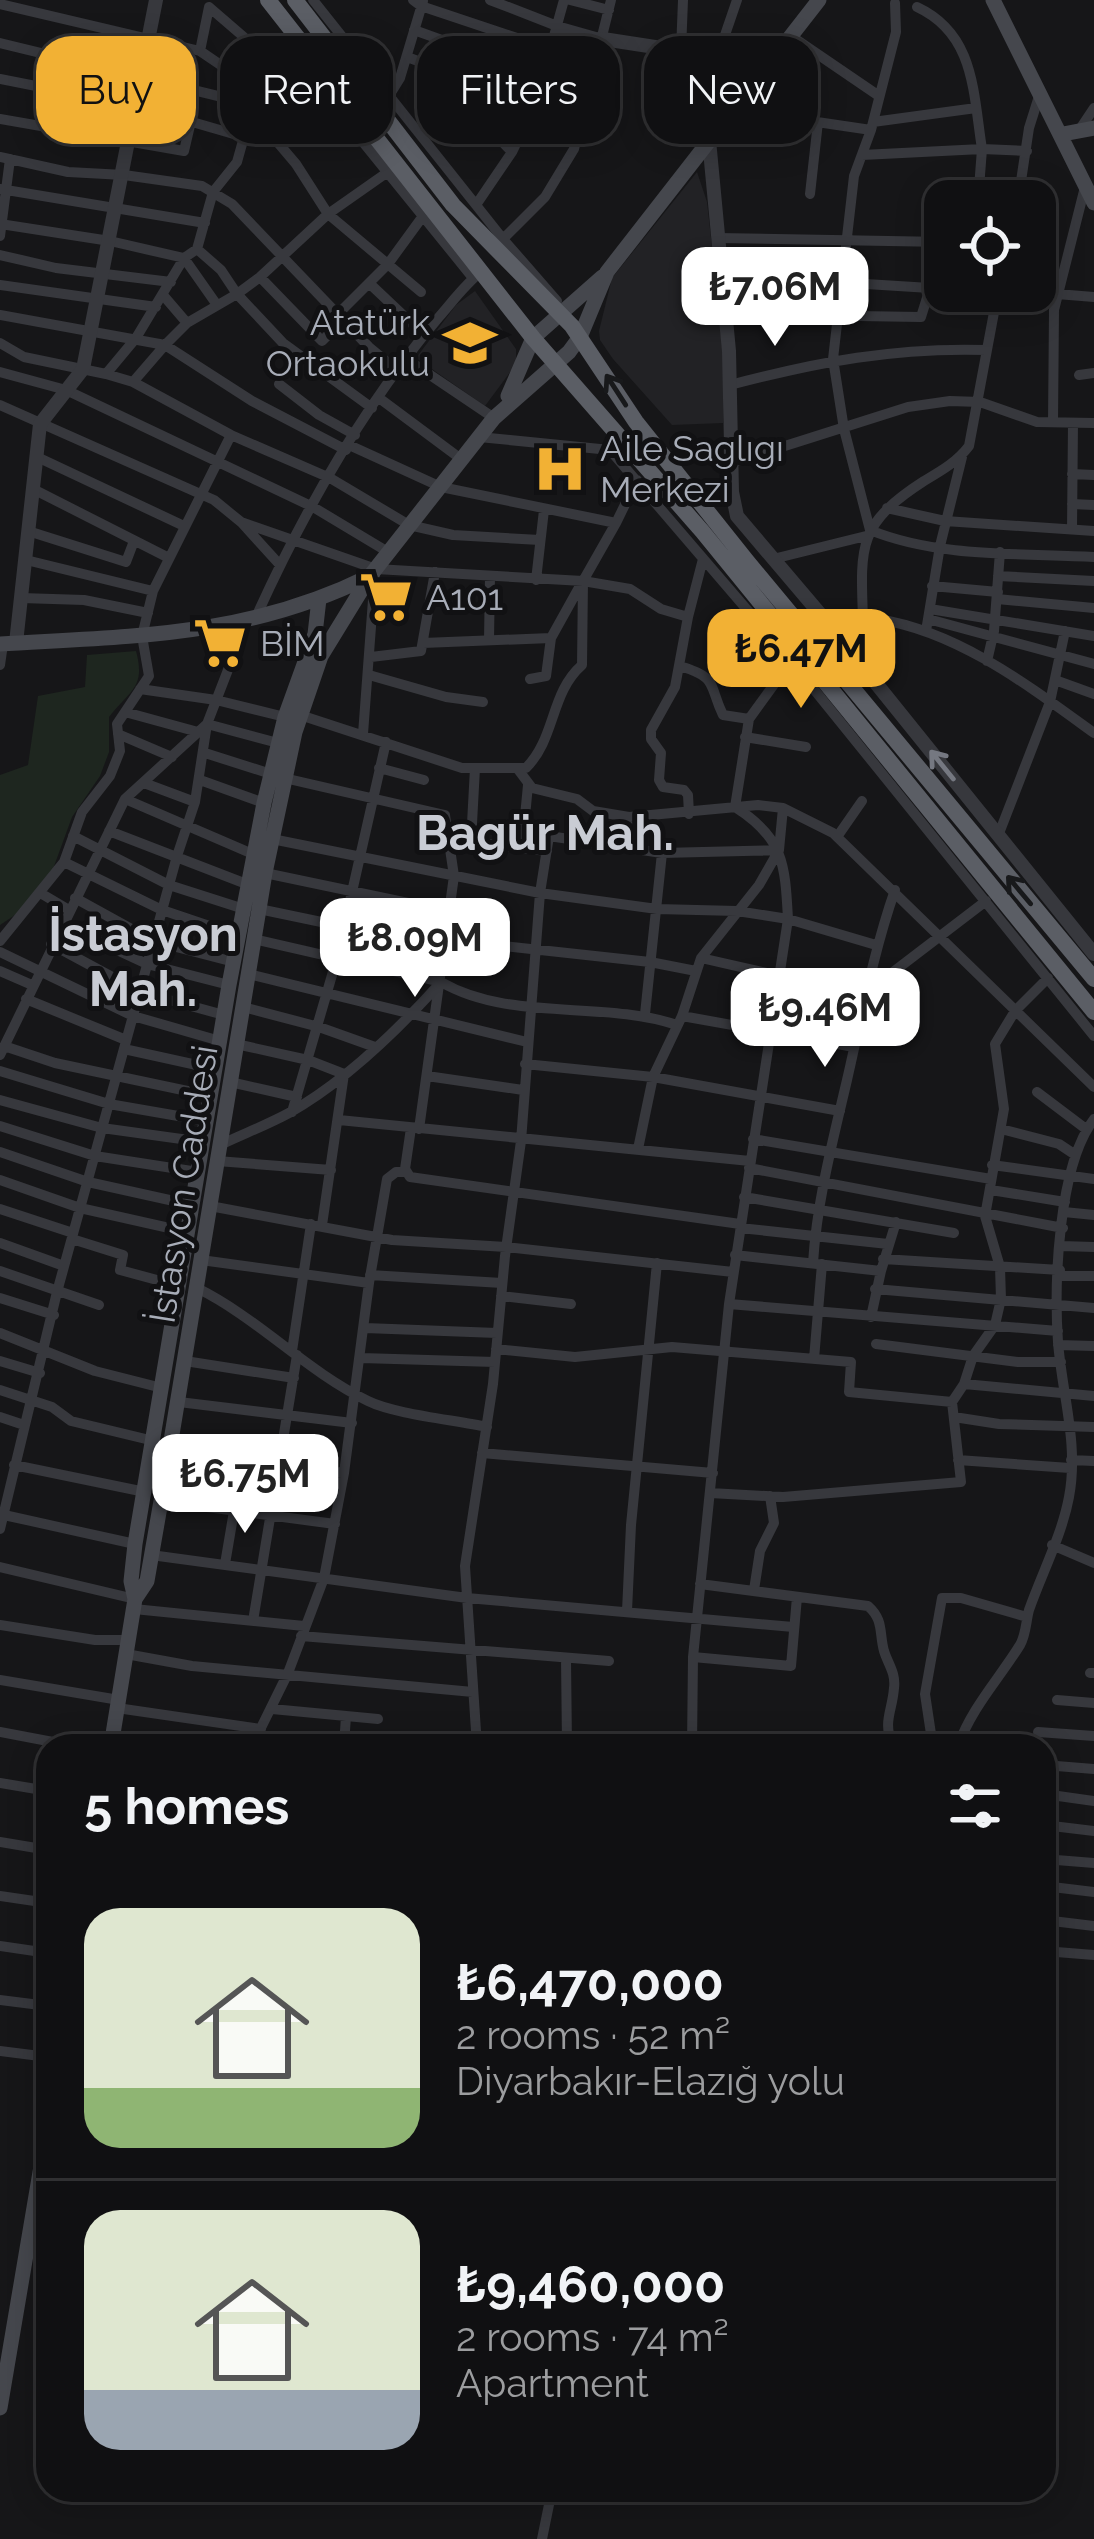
<!DOCTYPE html>
<html lang="en">
<head>
<meta charset="utf-8">
<style>
  :root { --surface:#101012; --page:#19191b; --text:#f1f3f6; --muted:#9c9d9f; --line:#303032; --accent:#f2b134 }
  body { margin:0; font-family:Raleway,sans-serif; background:var(--page); color:var(--text); height:100vh; display:flex; flex-direction:column; font-size:45px; white-space:nowrap }
  * { box-sizing:border-box; margin:0 }
  p { font-size:39px; color:var(--muted) }
  .icon { flex:none; width:66px; height:66px; fill:none; stroke:currentColor; stroke-width:2; stroke-linecap:round; stroke-linejoin:round }
  .map { position:relative; flex:1; overflow:hidden }
  .drawer { position:absolute; left:36px; top:1734px; width:1020px; height:768px; display:flex; flex-direction:column; background:var(--surface); border-radius:36px; box-shadow:0 6px 30px #0003,0 0 0 3px var(--line) }
  .drawer>* { flex:none }
  .guide { position:absolute; left:36px; top:36px; width:1023px; height:108px; display:flex; gap:24px }
  .fabs { position:absolute; left:924px; top:180px; display:grid; gap:24px }
  .fabs a { display:grid; place-items:center; width:132px; height:132px; border-radius:24px; background:var(--surface); box-shadow:0 6px 30px #0003,0 0 0 3px var(--line); font-size:60px }
  .price { position:absolute; translate:-50% -102px; padding:0 27px; border-radius:24px; background:#fff; color:#222; font-size:39px; line-height:78px; filter:drop-shadow(0 3px 6px #0008) }
  .price::after { content:''; position:absolute; left:50%; top:72px; width:36px; height:27px; margin-left:-18px; background:inherit; clip-path:polygon(0 0,100% 0,50% 100%) }
  .price.current { background:var(--accent); color:#111 }
  ul { padding:0; list-style:none }
  li { display:flex; align-items:center; gap:36px; height:300px; padding:0 48px }
  li+li { border-top:3px solid var(--line) }
  li span { display:grid; place-items:center; flex:none; width:336px; height:240px; border-radius:36px; color:#555 }
  li>.icon { margin-inline-start:auto }
  span .icon { width:144px; height:144px; fill:#fffc; stroke-width:1 }
  li b { font-size:51px }
  h2 { display:flex; justify-content:space-between; align-items:center; height:144px; padding:0 48px; font-size:51px }
  .tag { padding:0 42px; border-radius:36px; background:var(--surface); box-shadow:0 6px 30px #0003,0 0 0 3px var(--line); font-size:42px; line-height:108px }
  .tag.current { background:var(--accent); color:#111 }
  .map>svg:first-child { display:block }
  .built { fill:#222225 }
  .green { fill:#1e261f }
  .lines { fill:none; stroke-linecap:round; stroke-linejoin:round }
  .minor { stroke:#37383d; stroke-width:10 }
  .tertiary { stroke:#37383d; stroke-width:14 }
  .secondary { stroke:#45474d; stroke-width:15 }
  .trunk { stroke:#5b5e65; stroke-width:16 }
  .oneway { stroke:#18191b }
  .oneway2 { stroke:#757881 }
  .labels { text-anchor:middle; dominant-baseline:central; stroke-width:10; stroke-linejoin:round; paint-order:stroke }
  .poi-label { font-size:36px; fill:#a8adb8; stroke:#111113; text-anchor:start }
  .street-label { font-size:36px; fill:#a8adb8; stroke:#111113 }
  .district-label { font-size:48px; font-weight:bold; fill:#c9ccd4; stroke:#111113 }
</style>
</head>
<body>
<div class="map">
<svg width="1094" height="2539" viewBox="0 0 1094 2539">
  <rect width="100%" height="100%" fill="#161618"/>
  <path class="built" d="M697,172L707,202L716,283L724,368L723,423L672,425L613,359L600,340L599,331L612,278Z
    M475,291L516,349V364L485,406L416,358L456,305Z"/>
  <path class="green" d="M136,651C146,688 130,690 109,717V752L100,776L72,817L53,869L21,911L0,925V775L28,765L38,696L85,687L87,655Z"/>
  <g class="lines">
    <path class="minor" d="M313,0L503,239L557,301
      M413,0L421,6L550,49
      M490,0L557,26L603,39
      M570,0L609,10
      M0,4L200,51
      M917,7C975,34 973,92 982,149L1027,151
      M414,30L542,76
      M791,36L879,96
      M291,40L307,73L473,278
      M0,43L259,106
      M681,51L683,0
      M407,57L535,104
      M431,67L512,152
      M713,70L737,0
      M271,71L286,90
      M0,79L137,106L244,137
      M748,91L790,118L871,130L854,176L833,359L844,429L870,530C938,558 1022,553 1094,557
      M262,93L200,51L209,7L274,63L256,117L296,164L328,214L421,292
      M390,94L400,78L423,1
      M0,119L184,151L191,121
      M873,122L976,108
      M1080,129L1094,108
      M871,130L896,32L895,3
      M862,155L982,149L978,201
      M0,157L68,172L124,175L202,186L232,204L369,347L397,370
      M0,189L205,223
      M810,194L818,122
      M1018,201L1029,128L1040,93
      M476,205L512,152L535,104L564,0
      M0,224L110,241L184,258L217,305
      M0,236L10,159
      M717,238L945,242
      M503,239L545,197L574,149L611,0
      M197,249L221,270L237,294L187,323L165,345L252,401L346,450
      M0,255L56,268L171,282
      M721,275L930,288
      M260,277L322,341L344,319
      M369,283L424,335
      M0,285L156,307
      M1035,288L1057,294L1094,297
      M163,295L187,323
      M339,313L388,264L423,216
      M725,314L921,317L930,288L945,265
      M0,315L165,345L133,382L106,374
      M0,343L24,357L106,374L136,338L184,258L197,249L213,192L237,162L244,137L256,117
      M405,358L494,418
      M0,372L66,390L313,507L388,552
      M1079,375L1094,373
      M133,382L231,435L330,478L409,525L453,535L540,540
      M279,384L319,415L355,435
      M730,385C818,362 895,347 987,350
      M379,398L461,459
      M0,405L214,500L241,522L280,565
      M372,408L283,343L237,294L260,277L328,214L385,174
      M1053,422L1054,310L1085,187
      M479,437L610,450L791,661L1094,1036
      M349,445L441,487L616,523L637,480
      M35,456L184,526
      M731,463L908,407L950,401L980,402L1037,422L1094,423
      M1072,474L1094,475
      M33,489L169,558
      M1072,504L1094,505
      M887,508L945,521L1094,531
      M241,522L376,569L583,581L616,523
      M1072,529L1073,423
      M28,531L126,562L134,541
      M773,559L866,536
      M26,560L153,591
      M998,576L1094,581
      M536,580L544,510
      M583,581L630,589L661,609L688,617L703,559
      M932,586L998,592
      M21,598L84,600L148,613
      M997,599L1094,608
      M930,609L1094,636
      M821,615C840,616 859,616 878,619C959,632 1029,686 1094,733
      M256,617C303,513 364,405 439,317C453,301 466,283 483,270
      M688,617L675,687L651,730V739L661,753L659,780L663,787L684,790L688,795L689,814
      M863,618C860,544 859,523 924,481C941,471 957,462 969,446L998,291
      M928,619L1094,664
      M926,631L940,546L962,457
      M489,640L490,576
      M423,643L551,638
      M371,657L421,651L435,572
      M987,661L994,631L1000,552
      M0,665L3,644
      M680,666C719,678 708,684 723,715L749,719
      M369,675L446,697L483,702
      M530,679L546,676L551,638L581,584
      M1055,680L1094,694
      M140,689L216,700L285,717
      M125,712L198,732
      M300,715L462,768H526C556,738 550,693 582,665L583,581
      M118,734L172,757
      M363,734L375,573
      M745,737L806,747
      M205,753L271,774
      M379,768L424,780
      M475,768L471,842L547,851
      M517,768L532,788L577,799L593,811L629,817L758,805L783,808L833,833L1094,1087
      M284,778L445,815L454,876L419,1129
      M200,780L264,803
      M144,783L195,802
      M125,799L255,855
      M735,807L749,719L791,661
      M635,817L636,849
      M109,831L249,885
      M73,836L169,885L244,909
      M998,836L1050,702L1065,631
      M837,837L862,801
      M272,839L540,893L657,909L737,911L788,919L876,945
      M522,848L528,785
      M64,862L162,910L239,936
      M265,873L451,912
      M42,894L69,910
      M75,898L153,941L234,962
      M259,909L446,948
      M61,924L147,964L229,985
      M254,939L441,982C510,1022 602,1000 677,1025
      M448,940L650,962L696,971
      M0,941L64,862L82,812L110,776L120,751L117,724L149,676L142,636L153,591L231,435
      M51,944L140,992L224,1015
      M0,952L133,1016L220,1041
      M701,958L863,995L986,901
      M0,971L32,985
      M248,974L527,1042
      M26,999L126,1040
      M243,1007L319,1027L375,1047
      M645,1014L662,853
      M682,1016L854,1047
      M236,1044L308,1060L344,1074L322,1225
      M4,1046L55,1063L211,1096
      M124,1049L215,1069
      M0,1055L125,799L207,724L238,644L236,624
      M525,1064L653,1077L840,1111
      M0,1071L109,1104L207,1121
      M427,1076L523,1090
      M230,1082L297,1097
      M1037,1092L1086,1129
      M0,1100L102,1128L203,1142
      M292,1112L337,958L386,742
      M339,1120L750,1161
      M0,1126L95,1156L198,1172
      M411,1128L405,1169L410,1177L740,1224
      M1001,1129L1059,1144L1074,1154
      M753,1139L991,1179
      M220,1145C243,1134 267,1125 289,1113C346,1081 398,1030 441,982
      M638,1149L653,1077L682,1016L701,958L759,885L779,850L783,808
      M0,1152L88,1182L192,1205
      M217,1161L331,1170
      M992,1165L1094,1179
      M749,1168L1063,1228
      M0,1180L80,1208L187,1232
      M991,1190L1065,1202
      M744,1197L954,1233
      M210,1206L392,1240L506,1247L733,1272
      M0,1209L73,1233
      M1064,1212L1094,1215
      M740,1228L888,1244
      M72,1239L123,1255L120,1270L179,1286
      M0,1243L64,1266
      M1061,1246L1094,1247
      M735,1255L881,1271L896,1222
      M883,1259L1060,1270
      M201,1260L369,1283
      M813,1263C817,1200 833,1140 847,1080C862,1015 873,953 895,890
      M0,1271L99,1305
      M370,1275L502,1283
      M1059,1276H1094
      M197,1288C258,1318 306,1371 368,1401C394,1414 455,1420 487,1427
      M875,1289L1094,1308
      M501,1296L571,1304
      M0,1298L54,1315
      M729,1304L1058,1331
      M871,1317L881,1271
      M365,1328L497,1333
      M0,1333L95,1371L162,1388
      M876,1344L1018,1362H1061
      M1058,1345L1094,1346
      M496,1349L575,1357L672,1347L851,1362L849,1392L952,1402
      M292,1351L311,1224
      M361,1358L495,1362
      M814,1359L822,1264
      M0,1361L40,1373
      M185,1361L294,1378
      M964,1384L1094,1396
      M0,1390L52,1407L71,1421L154,1441
      M179,1402L352,1423
      M0,1417L24,1425
      M954,1417L999,1424L1094,1427
      M482,1453L713,1473
      M169,1454L344,1473
      M958,1460L1070,1468
      M1071,1460L1094,1461
      M14,1465L145,1492
      M710,1493L783,1497L961,1482L952,1402L964,1384L973,1356L995,1325L1001,1299L1000,1267L985,1216L1004,1109L995,1044L1015,1011L1048,978
      M161,1501L335,1524
      M4,1515L135,1544
      M0,1529L57,1292L177,856L195,802L207,724L278,743
      M1052,1545L1094,1563
      M151,1555L467,1598L793,1627
      M225,1564L234,1511
      M0,1567L135,1599
      M700,1584L868,1606C884,1620 879,1633 884,1651C888,1664 896,1673 894,1688C892,1713 883,1719 892,1746
      M754,1590L760,1551L774,1523L770,1496
      M134,1609L304,1626
      M627,1611L631,1525L657,1263
      M253,1621L297,1355
      M0,1625L95,1640H129
      M301,1636L609,1661
      M126,1654L192,1666L473,1692
      M693,1657L791,1666L797,1597
      M566,1659L567,1746
      M1090,1673H1094
      M0,1680L119,1700
      M1057,1700L1094,1703
      M117,1708L261,1729
      M272,1709L378,1719
      M0,1732L74,1746
      M1038,1732L1094,1736
      M958,1743L931,1734L925,1694L942,1598H961L1027,1617
      M252,1746L288,1673L324,1578L344,1473L369,1283L387,1179L396,1172H405
      M344,1746L346,1716
      M477,1746L465,1566L493,1384L505,1256L521,1141L540,893L549,836L662,853L779,850
      M692,1746L693,1657L729,1304L788,919C785,864 784,838 735,807
      M958,1746C972,1707 999,1679 1020,1645C1026,1635 1026,1621 1029,1610C1042,1573 1062,1535 1069,1497C1079,1444 1062,1394 1058,1342C1054,1283 1058,1166 1094,1119
      M1044,1765L1094,1769
      M0,1783L48,1791
      M1044,1794L1094,1801
      M1044,1825L1094,1831
      M0,1842L48,1850
      M1044,1859L1094,1863
      M1044,1886L1094,1892
      M0,1896L48,1903
      M1044,1920L1094,1926
      M0,1946L48,1953
      M1044,1951L1094,1955
      M0,2000L48,2006
      M0,2051L48,2057
      M542,2539L552,2490"/>
    <path class="tertiary" d="M603,39L681,51L748,91
      M709,140L729,351L732,492L737,516L821,615L1094,954
      M16,643L40,424L83,369L156,0"/>
    <path class="secondary" d="M993,0L1094,203
      M1063,134L1094,128
      M508,396L533,338L602,277
      M0,644C134,636 247,637 370,576
      M135,1599L131,1581L135,1544L229,985L264,803L285,717L315,634L319,599
      M111,1746L135,1599L147,1581L161,1501L265,873L295,732L321,656L370,576L494,418L569,352L580,337L607,272L819,0
      M0,2408L48,2125"/>
    <path class="trunk" d="M268,0L533,338L702,531L1094,1012
      M295,0L453,205L572,326L636,422L746,560L1094,979"/>
  </g>
  <defs><path id="oneway-shaft" d="M-6 0H5M1.5-3L5.5 0L1.5 3" fill="none" stroke-width="1.6" stroke-linecap="round" stroke-linejoin="round" transform="scale(3)"/></defs>
  <g class="oneway">
    <use href="#oneway-shaft" transform="translate(616 390) rotate(-123)"/>
    <use href="#oneway-shaft" transform="translate(1019 890) rotate(-130)"/>
  </g>
  <use class="oneway2" href="#oneway-shaft" transform="translate(942 765) rotate(-129)"/>
  <defs>
    <g id="school-bare" transform="scale(4.14)"><path d="M0-5L7-2L0 1L-7-2ZM-4 1L0 2.5L4 1V4Q0 6-4 4Z" fill="#f2b134" stroke="#111113" stroke-width="2.5" paint-order="stroke"/></g>
    <g id="hospital-bare" transform="scale(4.14)"><path d="M-5-5h3v3.5h4V-5h3V5h-3V1.5h-4V5h-3Z" fill="#f2b134" stroke="#111113" stroke-width="2.5" paint-order="stroke"/></g>
    <g id="supermarket-bare" transform="scale(4.14)"><path d="M-6-5.5h2.5l.6 2H6L4.5 2H-2.5L-4.4-4H-6ZM-1.5 3.2a1.3 1.3 0 1 0 .1 0ZM3 3.2a1.3 1.3 0 1 0 .1 0Z" fill="#f2b134" stroke="#111113" stroke-width="2.5" paint-order="stroke"/></g>
  </defs>
  <g fill-rule="evenodd">
    <use href="#school-bare" x="470" y="343"/>
    <use href="#hospital-bare" x="560" y="469"/>
    <use href="#supermarket-bare" x="386" y="597"/>
    <use href="#supermarket-bare" x="220" y="643"/>
  </g>
  <g class="labels">
    <g class="poi-label">
      <text x="430" y="322" text-anchor="end">Atatürk<tspan x="430" dy="41">Ortaokulu</tspan></text>
      <text x="600" y="448">Aile Saglıgı<tspan x="600" dy="41">Merkezi</tspan></text>
      <text x="426" y="597">A101</text>
      <text x="260" y="643">BİM</text>
    </g>
    <g class="street-label">
      <text transform="translate(183 1184) rotate(-81)">İstasyon Caddesi</text>
    </g>
    <g class="district-label">
      <text x="545" y="833">Bagür Mah.</text>
      <text x="143" y="934">İstasyon<tspan x="143" dy="55">Mah.</tspan></text>
    </g>
  </g>
</svg>
<div class="fabs">
<a><svg class="icon" aria-label="locate" viewBox="0 0 24 24"><circle cx="12" cy="12" r="6"/><path d="M12 2v4M12 18v4M2 12h4M18 12h4"/></svg></a>
</div>
<b class="price" style="left:775px;top:349px">₺7.06M</b>
<b class="price current" style="left:801px;top:711px">₺6.47M</b>
<b class="price" style="left:415px;top:1000px">₺8.09M</b>
<b class="price" style="left:825px;top:1070px">₺9.46M</b>
<b class="price" style="left:245px;top:1536px">₺6.75M</b>
<div class="guide">
<a class="tag current">Buy</a>
<a class="tag">Rent</a>
<a class="tag">Filters</a>
<a class="tag">New</a>
</div>
<section class="drawer">
<h2>5 homes<svg class="icon" aria-label="filters" viewBox="0 0 24 24"><path d="M4 7h16M4 17h16"/><circle cx="9" cy="7" r="2"/><circle cx="15" cy="17" r="2"/></svg></h2>
<ul>
<li><span style="background:linear-gradient(#dfe7d0 75%,#8fb573 0)"><svg class="icon" aria-label="home" viewBox="0 0 24 24"><path d="M3 11l9-7 9 7M6 9v11h12V9"/></svg></span><div><b>₺6,470,000</b><p>2 rooms · 52 m²</p><p>Diyarbakır-Elazığ yolu</p></div></li>
<li><span style="background:linear-gradient(#dfe7d0 75%,#9aa5b1 0)"><svg class="icon" aria-label="home" viewBox="0 0 24 24"><path d="M3 11l9-7 9 7M6 9v11h12V9"/></svg></span><div><b>₺9,460,000</b><p>2 rooms · 74 m²</p><p>Apartment</p></div></li>
</ul>
</section>
</div>
</body>
</html>
